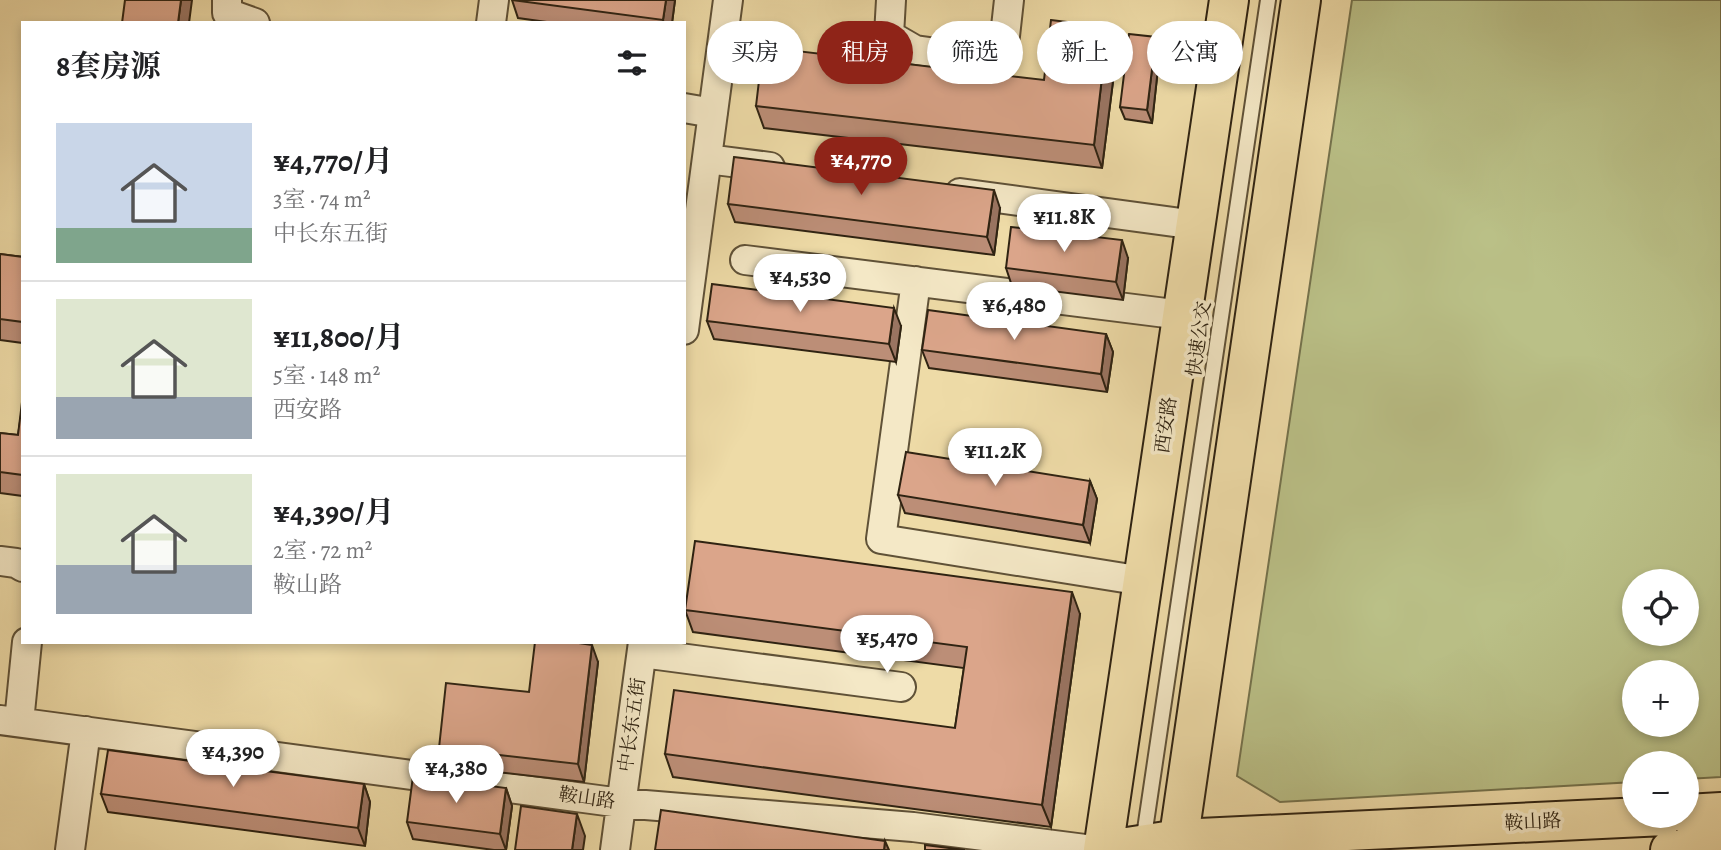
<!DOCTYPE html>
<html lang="zh">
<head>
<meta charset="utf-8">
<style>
  :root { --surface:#fff; --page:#f6f6f6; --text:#202124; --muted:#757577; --line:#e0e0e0; --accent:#8f2418 }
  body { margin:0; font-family:Alegreya,"Noto Serif SC",serif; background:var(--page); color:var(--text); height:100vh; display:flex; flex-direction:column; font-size:26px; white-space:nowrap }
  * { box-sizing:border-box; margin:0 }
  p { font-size:23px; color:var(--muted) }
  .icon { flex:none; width:38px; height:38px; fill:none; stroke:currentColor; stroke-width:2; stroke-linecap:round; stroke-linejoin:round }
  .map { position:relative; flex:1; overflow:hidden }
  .sheet { position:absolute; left:21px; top:21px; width:665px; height:623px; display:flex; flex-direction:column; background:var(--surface); border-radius:0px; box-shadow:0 4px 10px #0003 }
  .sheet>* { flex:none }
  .banner { position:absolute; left:707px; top:21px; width:665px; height:63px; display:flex; gap:14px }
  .fabs { position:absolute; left:1622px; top:569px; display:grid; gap:14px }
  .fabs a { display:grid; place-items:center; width:77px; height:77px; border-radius:50%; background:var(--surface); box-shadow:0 4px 10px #0003; font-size:35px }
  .price { position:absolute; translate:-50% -60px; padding:0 16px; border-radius:24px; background:#fff; color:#222; font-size:23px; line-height:46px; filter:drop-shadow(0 2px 4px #0008) }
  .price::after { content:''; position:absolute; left:50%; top:42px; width:21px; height:16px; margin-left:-10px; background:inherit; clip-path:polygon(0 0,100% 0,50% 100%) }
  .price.active { background:var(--accent); color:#fff }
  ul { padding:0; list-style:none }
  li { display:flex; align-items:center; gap:21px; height:175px; padding:0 35px }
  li+li { border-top:2px solid var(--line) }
  li span { display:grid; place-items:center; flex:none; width:196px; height:140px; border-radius:0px; color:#555 }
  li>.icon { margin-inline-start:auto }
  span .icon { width:84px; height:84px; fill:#fffc; stroke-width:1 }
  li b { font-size:30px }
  h2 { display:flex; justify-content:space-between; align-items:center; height:84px; padding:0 35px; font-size:30px }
  .tag { padding:0 24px; border-radius:32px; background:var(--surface); box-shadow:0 4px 10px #0003; font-size:24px; line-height:63px }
  .tag.active { background:var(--accent); color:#fff }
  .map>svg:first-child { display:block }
  .green { fill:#bac087; stroke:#74724c; stroke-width:2; fill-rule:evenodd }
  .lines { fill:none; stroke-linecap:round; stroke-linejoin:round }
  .service-casing { stroke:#5f5137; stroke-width:18 }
  .minor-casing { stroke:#5f5137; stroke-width:32 }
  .primary-casing { stroke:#2f2312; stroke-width:42 }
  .service { stroke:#f4e8c6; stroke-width:14 }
  .minor { stroke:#f4e8c6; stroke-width:28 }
  .primary { stroke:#eedba7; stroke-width:38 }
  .wall { fill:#bc8e77; stroke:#2f2312; stroke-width:2 }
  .shaded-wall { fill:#997461; stroke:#2f2312; stroke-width:2 }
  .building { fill:#dba58a; stroke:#2f2312; stroke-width:2 }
  .labels { text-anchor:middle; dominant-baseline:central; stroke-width:7; stroke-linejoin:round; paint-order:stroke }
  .street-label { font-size:19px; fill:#2f2312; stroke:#f4e8c6 }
</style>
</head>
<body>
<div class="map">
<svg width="1721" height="850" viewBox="0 0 1721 850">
  <rect width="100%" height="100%" fill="#eedba7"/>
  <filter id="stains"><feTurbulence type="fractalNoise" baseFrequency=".00286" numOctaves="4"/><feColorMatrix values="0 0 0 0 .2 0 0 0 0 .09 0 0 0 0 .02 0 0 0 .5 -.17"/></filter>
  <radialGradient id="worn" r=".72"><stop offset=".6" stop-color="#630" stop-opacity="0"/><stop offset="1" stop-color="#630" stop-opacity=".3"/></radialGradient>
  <path class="green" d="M1352,0H1721V777L1687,779V763H1634V782L1280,802L1237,776ZM1634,581H1687V634H1634ZM1634,672H1687V724H1634Z"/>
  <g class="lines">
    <g class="service-casing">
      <path id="service" d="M1143,843L1268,0"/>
    </g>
    <g class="minor-casing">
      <path id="minor" d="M227,0V13L255,23
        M891,0L889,35L915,50L980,59L1005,36L1009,0
        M491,23L494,0
        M684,108L713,113
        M707,159L770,167
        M960,193L1196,225
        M745,260L1182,315
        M916,281L881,539L1143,581
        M684,330L728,0
        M0,561L16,563L23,567
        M642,653L901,687
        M0,720L621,803L913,827L1093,850
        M19,722L27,642
        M70,850L86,731
        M615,850L643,642"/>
    </g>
    <g class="primary-casing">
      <path id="primary" d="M1687,814L1721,812
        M1103,850L1229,0
        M1108,850L1179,839L1664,816
        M1177,850L1301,0
        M1670,850L1721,848"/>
    </g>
    <use href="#service" class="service"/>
    <use href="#minor" class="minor"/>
    <use href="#primary" class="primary"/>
  </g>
  <path class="wall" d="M512,0H675L672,23H554L518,18Z
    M1156,37L1160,50L1152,123L1125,119L1120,107Z
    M1117,50L1102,168L764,128L756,106L1044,80Z
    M728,204L1000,208L994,255L735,222Z
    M0,254L23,257V343L0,340Z
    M1128,258L1123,300L1012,286L1006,268Z
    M707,321L901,326L896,362L714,339Z
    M1106,334L1113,352L1107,392L929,368L922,350Z
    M23,402V496L0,493V433L18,435Z
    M1090,481L1097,499L1090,543L905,513L898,495Z
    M685,610L1080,614L1051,827L673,777L665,754L955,728L964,668L693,632Z
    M598,662L584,782L445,766L439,748L529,692Z
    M364,784L370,802L365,846L108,812L101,794Z
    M506,788L512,806L506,850H494L413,839L407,822Z"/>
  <path class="shaded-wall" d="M181,0H192L189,23H178Z
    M666,0H675L672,23H664L663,20Z
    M1108,27L1117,50L1102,168L1094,145Z
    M1156,37L1160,50L1152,123L1147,110Z
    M994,190L1000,208L994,255L987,237Z
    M1122,240L1128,258L1123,300L1116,282Z
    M894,308L901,326L896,362L889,344Z
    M1106,334L1113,352L1107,392L1101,374Z
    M1090,481L1097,499L1090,543L1083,525Z
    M1072,592L1080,614L1051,827L1042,805Z
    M592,645L598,662L584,782L578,764Z
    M364,784L370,802L365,846L358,828Z
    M506,788L512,806L506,850L500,834Z
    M577,814L585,836L583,850H572Z
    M885,841L889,850H884Z"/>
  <path class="building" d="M125,0H181L178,23H122Z
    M512,0H666L663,20Z
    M1051,20L1108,27L1094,145L756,106L763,47L1044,80Z
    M1129,34L1156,37L1147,110L1120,107Z
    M734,157L994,190L987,237L728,204Z
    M1011,227L1122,240L1116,282L1006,268Z
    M0,254L23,257V322L0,319Z
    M712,284L894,308L889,344L707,321Z
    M928,310L1106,334L1101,374L922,350Z
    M22,402L23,475L0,472V433L18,435Z
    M906,452L1090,481L1083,525L898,495Z
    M695,541L1072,592L1042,805L665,754L674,690L955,728L967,647L685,610Z
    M535,642H572L592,645L578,764L439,748L446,683L529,692Z
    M108,750L364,784L358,828L101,794Z
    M413,776L506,788L500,834L407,822Z
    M521,806L577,814L572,850H515Z
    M661,810L885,841L884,850H655Z
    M925,845L965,850H925Z"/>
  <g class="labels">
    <g class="street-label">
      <text transform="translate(1199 339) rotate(-82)">快速公交</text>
      <text transform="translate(1166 425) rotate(-82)">西安路</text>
      <text transform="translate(632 725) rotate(-82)">中长东五街</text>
      <text transform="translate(587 798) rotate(8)">鞍山路</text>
      <text transform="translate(1533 822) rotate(-3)">鞍山路</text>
    </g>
  </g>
  <rect width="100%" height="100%" filter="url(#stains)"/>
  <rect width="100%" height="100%" fill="url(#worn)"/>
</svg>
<div class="fabs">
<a><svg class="icon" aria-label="locate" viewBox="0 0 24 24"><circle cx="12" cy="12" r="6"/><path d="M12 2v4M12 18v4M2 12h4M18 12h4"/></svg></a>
<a>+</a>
<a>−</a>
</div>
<b class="price active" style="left:861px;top:197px">¥4,770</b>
<b class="price" style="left:1064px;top:254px">¥11.8K</b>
<b class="price" style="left:800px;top:314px">¥4,530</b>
<b class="price" style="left:1014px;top:342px">¥6,480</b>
<b class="price" style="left:995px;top:488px">¥11.2K</b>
<b class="price" style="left:887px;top:675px">¥5,470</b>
<b class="price" style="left:233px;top:789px">¥4,390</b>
<b class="price" style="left:456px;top:805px">¥4,380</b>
<div class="banner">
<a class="tag">买房</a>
<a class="tag active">租房</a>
<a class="tag">筛选</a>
<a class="tag">新上</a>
<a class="tag">公寓</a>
</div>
<section class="sheet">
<h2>8套房源<svg class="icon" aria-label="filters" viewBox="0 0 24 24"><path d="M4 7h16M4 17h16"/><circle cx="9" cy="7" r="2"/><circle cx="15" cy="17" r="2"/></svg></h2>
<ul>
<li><span style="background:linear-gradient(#c9d6e8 75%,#7fa58c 0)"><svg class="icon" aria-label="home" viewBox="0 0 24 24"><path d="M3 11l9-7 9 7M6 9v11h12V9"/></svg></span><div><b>¥4,770/月</b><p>3室 · 74 m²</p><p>中长东五街</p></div></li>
<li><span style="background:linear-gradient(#dfe7d0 70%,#9aa5b1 0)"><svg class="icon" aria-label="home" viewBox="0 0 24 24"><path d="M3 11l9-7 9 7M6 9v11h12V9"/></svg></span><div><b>¥11,800/月</b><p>5室 · 148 m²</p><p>西安路</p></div></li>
<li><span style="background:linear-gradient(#dfe7d0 65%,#9aa5b1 0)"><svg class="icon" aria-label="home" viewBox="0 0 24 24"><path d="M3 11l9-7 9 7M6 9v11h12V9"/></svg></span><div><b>¥4,390/月</b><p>2室 · 72 m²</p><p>鞍山路</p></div></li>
</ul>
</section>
</div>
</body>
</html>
